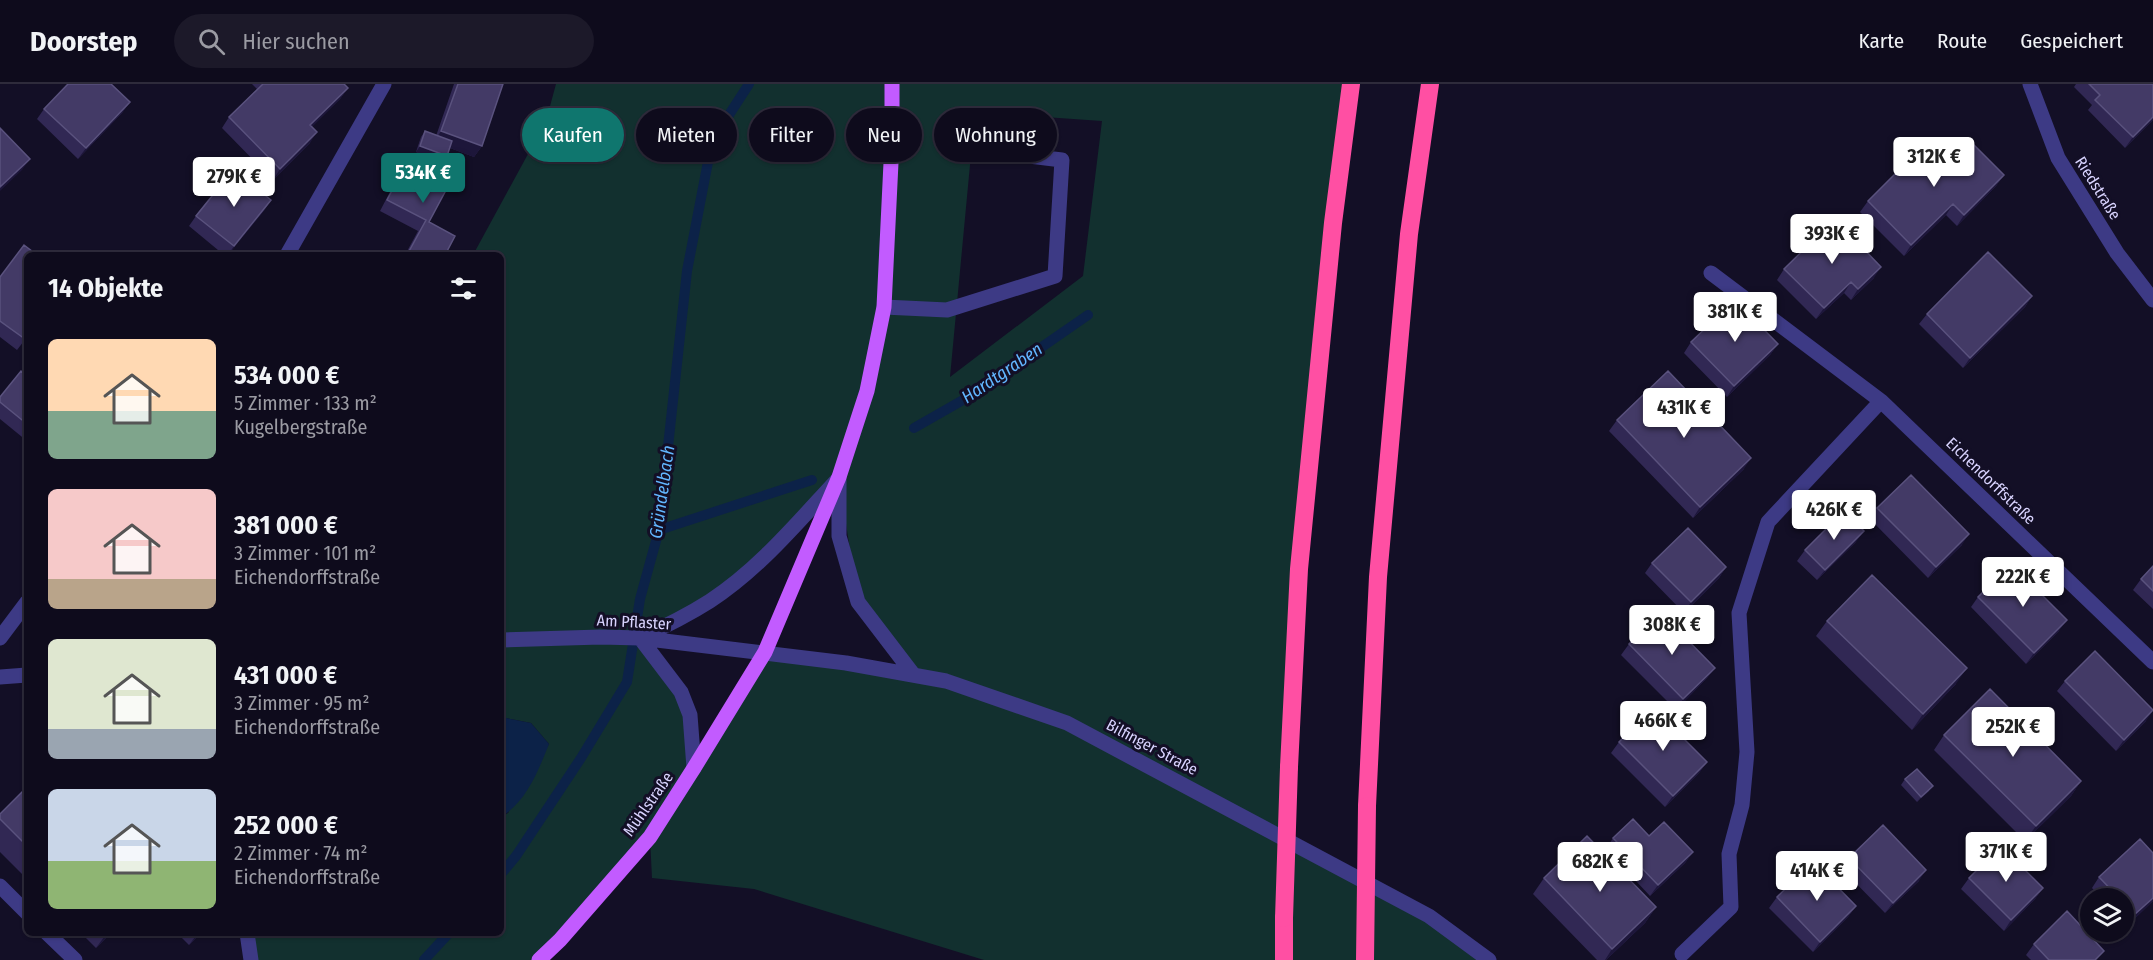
<!DOCTYPE html>
<html lang="de">
<head>
<meta charset="utf-8">
<style>
  :root { --surface:#0e0b1c; --page:#1c1929; --text:#f1f3f6; --muted:#9b9ba3; --line:#2e2b3b; --accent:#0f766e }
  body { margin:0; font-family:"Fira Sans Condensed",sans-serif; background:var(--page); color:var(--text); height:100vh; display:flex; flex-direction:column; font-size:22px; white-space:nowrap }
  * { box-sizing:border-box; margin:0 }
  p { font-size:20px; color:var(--muted) }
  .icon { flex:none; width:33px; height:33px; fill:none; stroke:currentColor; stroke-width:2; stroke-linecap:round; stroke-linejoin:round }
  .map { position:relative; flex:1; overflow:hidden }
  .sheet { position:absolute; left:24px; top:168px; width:480px; height:684px; display:flex; flex-direction:column; background:var(--surface); border-radius:9px; box-shadow:0 2px 4px #0004,0 0 0 2px var(--line) }
  .sheet>* { flex:none }
  .banner { position:absolute; left:522px; top:24px; width:570px; height:54px; display:flex; gap:12px }
  .fabs { position:absolute; left:2080px; top:804px; display:grid; gap:12px }
  .fabs a { display:grid; place-items:center; width:54px; height:54px; border-radius:50%; background:var(--surface); box-shadow:0 2px 4px #0004,0 0 0 2px var(--line); font-size:30px }
  .price { position:absolute; translate:-50% -51px; padding:0 14px; border-radius:6px; background:#fff; color:#222; font-size:20px; line-height:39px; filter:drop-shadow(0 2px 3px #0008) }
  .price::after { content:''; position:absolute; left:50%; top:36px; width:18px; height:14px; margin-left:-9px; background:inherit; clip-path:polygon(0 0,100% 0,50% 100%) }
  .price.current { background:var(--accent); color:#fff }
  ul { padding:0; list-style:none }
  li { display:flex; align-items:center; gap:18px; height:150px; padding:0 24px }
  li span { display:grid; place-items:center; flex:none; width:168px; height:120px; border-radius:9px; color:#555 }
  li>.icon { margin-inline-start:auto }
  span .icon { width:72px; height:72px; fill:#fffc; stroke-width:1 }
  li b { font-size:26px }
  h2 { display:flex; justify-content:space-between; align-items:center; height:72px; padding:0 24px; font-size:26px }
  .tag { padding:0 21px; border-radius:27px; background:var(--surface); box-shadow:0 2px 4px #0004,0 0 0 2px var(--line); font-size:21px; line-height:54px }
  .tag.current { background:var(--accent); color:#fff }
  header { display:flex; align-items:center; gap:36px; box-sizing:border-box; height:84px; padding:0 30px; background:var(--surface); border-bottom:2px solid var(--line) }
  header strong { font-size:28px }
  nav { display:flex; gap:33px; margin-inline-start:auto; font-size:21px }
  .search { width:420px; height:54px; background:var(--page); display:flex; align-items:center; gap:15px; box-sizing:border-box; padding:0 21px; border-radius:33px; color:var(--muted); font-size:22px }
  .map>svg:first-child { display:block }
  .green { fill:#12302f; fill-rule:evenodd }
  .water { fill:#0c2248 }
  .lines { fill:none; stroke-linecap:round; stroke-linejoin:round }
  .stream { stroke:#0c2248; stroke-width:10 }
  .minor { stroke:#3d3a85; stroke-width:15 }
  .major { stroke:#c25bff; stroke-width:15 }
  .highway { stroke:#ff4fa3; stroke-width:18 }
  .highway-bridge { stroke:#ff4fa3; stroke-width:18 }
  .wall { fill:#312854 }
  .shaded-wall { fill:#1d163a }
  .building { fill:#433a66; stroke:#5a527e; stroke-width:1.5 }
  .labels { text-anchor:middle; dominant-baseline:central; stroke-width:6; stroke-linejoin:round; paint-order:stroke }
  .street-label { font-size:16px; fill:#d9d4ff; stroke:#130f26 }
  .water-label { font-size:18px; font-style:italic; fill:#62b6ff; stroke:#130f26 }
</style>
</head>
<body>
<header>
<strong>Doorstep</strong>
<div class="search"><svg class="icon" aria-label="search" viewBox="0 0 24 24"><circle cx="10" cy="10" r="6"/><path d="M15 15l6 6"/></svg>Hier suchen</div>
<nav><a>Karte</a><a>Route</a><a>Gespeichert</a></nav>
</header>
<div class="map">
<svg width="2153" height="876" viewBox="0 0 2153 876">
  <rect width="100%" height="100%" fill="#130f26"/>
  <path class="green" d="M556,0H1355L1333,139L1287,747L1227,723L1429,832L1489,876H984L754,805L652,794L650,754L533,876H251L247,849H501V733L508,729L549,660L531,639L501,633V171H473L546,37ZM975,28L1102,37L1083,192L950,293ZM839,394L858,518L912,590L765,568L694,683L690,631L641,554L740,494Z"/>
  <path class="water" d="M501,633L531,639L549,660C538,687 527,717 501,733Z"/>
  <g class="lines">
    <path class="stream" d="M914,344L977,308L1088,231
      M659,446L812,396
      M501,790L516,772L581,674L627,598L640,515L659,446L687,187L712,57L749,0
      M424,876L449,849"/>
    <path class="minor" d="M2030,0L2058,74L2117,169L2153,216
      M287,171L384,0
      M1711,189L1881,317L2153,578
      M884,223L947,226L1055,192L1062,76L979,66
      M839,393V452L858,518L913,590
      M0,554L27,518
      M640,554C664,543 688,531 710,517C759,485 797,439 837,396
      M640,554L681,608L690,631L694,684
      M501,556L601,553L640,554L846,579L946,597L1067,639L1429,832L1489,876
      M0,593L27,591
      M0,802L27,829
      M47,849L75,876
      M247,849L251,876
      M1682,870L1731,823L1729,770L1742,721L1747,668L1739,529L1768,438L1881,317"/>
    <path class="major" d="M539,876L560,856L650,753L694,684L765,568L839,393L867,307L884,223L892,58V0"/>
    <path class="highway" d="M1289,683L1299,485L1333,139L1351,0
      M1367,722L1378,493L1409,150L1430,0
      M1284,834V876"/>
    <path class="highway-bridge" d="M1284,834L1289,683
      M1365,876L1367,722"/>
  </g>
  <path class="wall" d="M252,0H344L348,4L340,15L312,42L310,59L273,96L222,44L229,33L257,5Z
    M454,0H503L482,62L474,73L450,64L443,78L416,68L421,53L425,47L436,52Z
    M2076,0H2153V36L2125,64L2088,26L2092,21L2074,3Z
    M130,18L122,29L78,75L37,35L44,25Z
    M411,71L429,138L445,171H405L418,147L380,127L404,81Z
    M1945,76L2004,91L1996,102L1957,142L1946,131L1904,172L1860,128L1868,117Z
    M271,116L228,171H224L189,142L196,132Z
    M1784,185L1874,194L1851,216L1844,209L1816,235L1777,196Z
    M0,193L27,253L17,266L0,253Z
    M2032,212L2025,223L1963,284L1919,240L1927,230Z
    M1691,258L1778,260L1770,271L1727,313L1684,269Z
    M27,292V357L0,335V313Z
    M1617,336L1744,385L1693,434L1609,347Z
    M1877,424L1962,461L1928,494L1870,435Z
    M1856,458L1817,496L1797,477L1805,466Z
    M1652,479L1726,483L1719,494L1684,529L1645,489Z
    M2153,482V525L2133,506L2141,495Z
    M1978,513L2059,547L2026,580L1971,523Z
    M1827,537L1956,600L1912,646L1816,552Z
    M1629,560L1715,584L1707,594L1676,626L1621,571Z
    M2065,597L2146,637L2116,667L2057,607Z
    M1944,651L2081,697L2071,712L2025,757L1934,666Z
    M1619,658L1707,678L1699,689L1665,723L1611,669Z
    M1905,695L1929,707L1917,718L1901,701Z
    M27,703V795L0,768V730Z
    M1649,752L1693,768L1685,779L1650,812L1606,765L1613,754Z
    M2153,769V817L2127,842L2124,839V814H2101L2092,804L2099,793Z
    M1849,774L1919,797L1885,829L1842,785Z
    M1544,794L1656,823L1645,839L1606,876H1597L1533,810Z
    M1969,794L2043,804L2035,815L2004,847L1961,805Z
    M1777,813L1856,822L1848,833L1813,868L1769,824Z
    M81,849H111L96,864Z
    M177,849H201L189,861Z
    M2034,860L2098,876H2031L2026,871Z"/>
  <path class="shaded-wall" d="M348,4L340,15L303,52L310,41Z
    M130,18L122,29L78,75L86,64Z
    M2153,33V36L2125,64L2133,53Z
    M441,47L482,62L474,73L434,58Z
    M317,48L310,59L273,96L280,85Z
    M420,62L447,72L443,78L416,68Z
    M30,75L22,86L0,107V103Z
    M2004,91L1996,102L1957,142L1964,131Z
    M271,116L264,127L228,171L234,162Z
    M1953,120L1946,131L1904,172L1911,161Z
    M1881,183L1874,194L1851,216L1858,205Z
    M1851,198L1844,209L1816,235L1824,224Z
    M2032,212L2025,223L1963,284L1970,274Z
    M1778,260L1770,271L1727,313L1734,302Z
    M1751,374L1744,385L1693,434L1700,423Z
    M1864,447L1856,458L1817,496L1825,486Z
    M1969,450L1962,461L1928,494L1936,483Z
    M1726,483L1719,494L1684,529L1691,518Z
    M2067,536L2059,547L2026,580L2034,569Z
    M1715,584L1707,594L1676,626L1683,615Z
    M1967,584L1956,600L1912,646L1923,630Z
    M2153,627L2146,637L2116,667L2124,656Z
    M1707,678L1699,689L1665,723L1673,712Z
    M2081,697L2071,712L2025,757L2036,742Z
    M1933,702L1929,707L1917,718L1921,713Z
    M1693,768L1685,779L1650,812L1658,801Z
    M1926,786L1919,797L1885,829L1893,819Z
    M2043,804L2035,815L2004,847L2011,836Z
    M2153,814V817L2127,842L2134,831Z
    M1856,822L1848,833L1813,868L1820,858Z
    M1656,823L1645,839L1606,876H1605L1612,865Z
    M107,849H111L96,864Z
    M198,849H201L189,861Z"/>
  <path class="building" d="M68,0H111L130,18L86,64L44,25Z
    M263,0H344L348,4L310,41L317,48L280,85L229,33Z
    M458,0H503L482,62L441,47Z
    M2089,0H2153V33L2133,53L2095,16L2100,11Z
    M0,44L30,75L0,103Z
    M425,47L452,57L447,72L420,62Z
    M1967,54L2004,91L1964,131L1953,120L1911,161L1868,117L1927,58L1945,76Z
    M411,71L453,93L429,138L455,152L445,171H407L426,136L387,116Z
    M233,86L271,116L234,162L196,132Z
    M1835,135L1881,183L1858,205L1851,198L1824,224L1784,185Z
    M24,161L37,171H27V252L25,255L0,237V193Z
    M1988,168L2032,212L1970,274L1927,230Z
    M1735,216L1778,260L1734,302L1691,258Z
    M21,287L27,292V340L0,318V313Z
    M1668,287L1751,374L1700,423L1617,336Z
    M1911,391L1969,450L1936,483L1877,424Z
    M1844,427L1864,447L1825,486L1805,466Z
    M1688,444L1726,483L1691,518L1652,479Z
    M2011,480L2067,536L2034,569L1978,513Z
    M2153,482V507L2141,495Z
    M1872,491L1967,584L1923,630L1827,537Z
    M1660,528L1715,584L1683,615L1629,560Z
    M2095,567L2153,626L2124,656L2065,597Z
    M1990,605L2081,697L2036,742L1944,651Z
    M1653,624L1707,678L1673,712L1619,658Z
    M1917,685L1933,702L1921,713L1905,695Z
    M27,703V762L0,735V730Z
    M1633,735L1649,752L1664,738L1693,768L1658,801L1613,754Z
    M1883,741L1926,786L1893,819L1849,774Z
    M1587,752L1656,823L1612,865L1544,794Z
    M2140,755L2153,769V814L2134,831L2124,820V814H2119L2099,793Z
    M2001,762L2043,804L2011,836L1969,794Z
    M1813,778L1856,822L1820,858L1777,813Z
    M2067,827L2104,867L2095,876H2049L2034,860Z"/>
  <g class="labels">
    <g class="street-label">
      <text transform="translate(2098 104) rotate(58)">Riedstraße</text>
      <text transform="translate(1991 397) rotate(44)">Eichendorffstraße</text>
      <text transform="translate(634 538) rotate(3)">Am Pflaster</text>
      <text transform="translate(1152 663) rotate(28)">Bilfinger Straße</text>
      <text transform="translate(648 720) rotate(-55)">Mühlstraße</text>
    </g>
    <g class="water-label">
      <text transform="translate(1002 289) rotate(-34)">Hardtgraben</text>
      <text transform="translate(662 408) rotate(-82)">Gründelbach</text>
    </g>
  </g>
</svg>
<div class="fabs">
<a><svg class="icon" aria-label="layers" viewBox="0 0 24 24"><path d="M12 4l9 5-9 5-9-5zM3 14l9 5 9-5"/></svg></a>
</div>
<b class="price" style="left:1934px;top:104px">312K €</b>
<b class="price current" style="left:423px;top:120px">534K €</b>
<b class="price" style="left:234px;top:124px">279K €</b>
<b class="price" style="left:1832px;top:181px">393K €</b>
<b class="price" style="left:1735px;top:259px">381K €</b>
<b class="price" style="left:1684px;top:355px">431K €</b>
<b class="price" style="left:1834px;top:457px">426K €</b>
<b class="price" style="left:2023px;top:524px">222K €</b>
<b class="price" style="left:1672px;top:572px">308K €</b>
<b class="price" style="left:1663px;top:668px">466K €</b>
<b class="price" style="left:2013px;top:674px">252K €</b>
<b class="price" style="left:2006px;top:799px">371K €</b>
<b class="price" style="left:1600px;top:809px">682K €</b>
<b class="price" style="left:1817px;top:818px">414K €</b>
<div class="banner">
<a class="tag current">Kaufen</a>
<a class="tag">Mieten</a>
<a class="tag">Filter</a>
<a class="tag">Neu</a>
<a class="tag">Wohnung</a>
</div>
<section class="sheet">
<h2>14 Objekte<svg class="icon" aria-label="filters" viewBox="0 0 24 24"><path d="M4 7h16M4 17h16"/><circle cx="9" cy="7" r="2"/><circle cx="15" cy="17" r="2"/></svg></h2>
<ul>
<li><span style="background:linear-gradient(#ffd9b3 60%,#7fa58c 0)"><svg class="icon" aria-label="home" viewBox="0 0 24 24"><path d="M3 11l9-7 9 7M6 9v11h12V9"/></svg></span><div><b>534 000 €</b><p>5 Zimmer · 133 m²</p><p>Kugelbergstraße</p></div></li>
<li><span style="background:linear-gradient(#f6c9c9 75%,#b9a48a 0)"><svg class="icon" aria-label="home" viewBox="0 0 24 24"><path d="M3 11l9-7 9 7M6 9v11h12V9"/></svg></span><div><b>381 000 €</b><p>3 Zimmer · 101 m²</p><p>Eichendorffstraße</p></div></li>
<li><span style="background:linear-gradient(#dfe7d0 75%,#9aa5b1 0)"><svg class="icon" aria-label="home" viewBox="0 0 24 24"><path d="M3 11l9-7 9 7M6 9v11h12V9"/></svg></span><div><b>431 000 €</b><p>3 Zimmer · 95 m²</p><p>Eichendorffstraße</p></div></li>
<li><span style="background:linear-gradient(#c9d6e8 60%,#8fb573 0)"><svg class="icon" aria-label="home" viewBox="0 0 24 24"><path d="M3 11l9-7 9 7M6 9v11h12V9"/></svg></span><div><b>252 000 €</b><p>2 Zimmer · 74 m²</p><p>Eichendorffstraße</p></div></li>
</ul>
</section>
</div>
</body>
</html>
